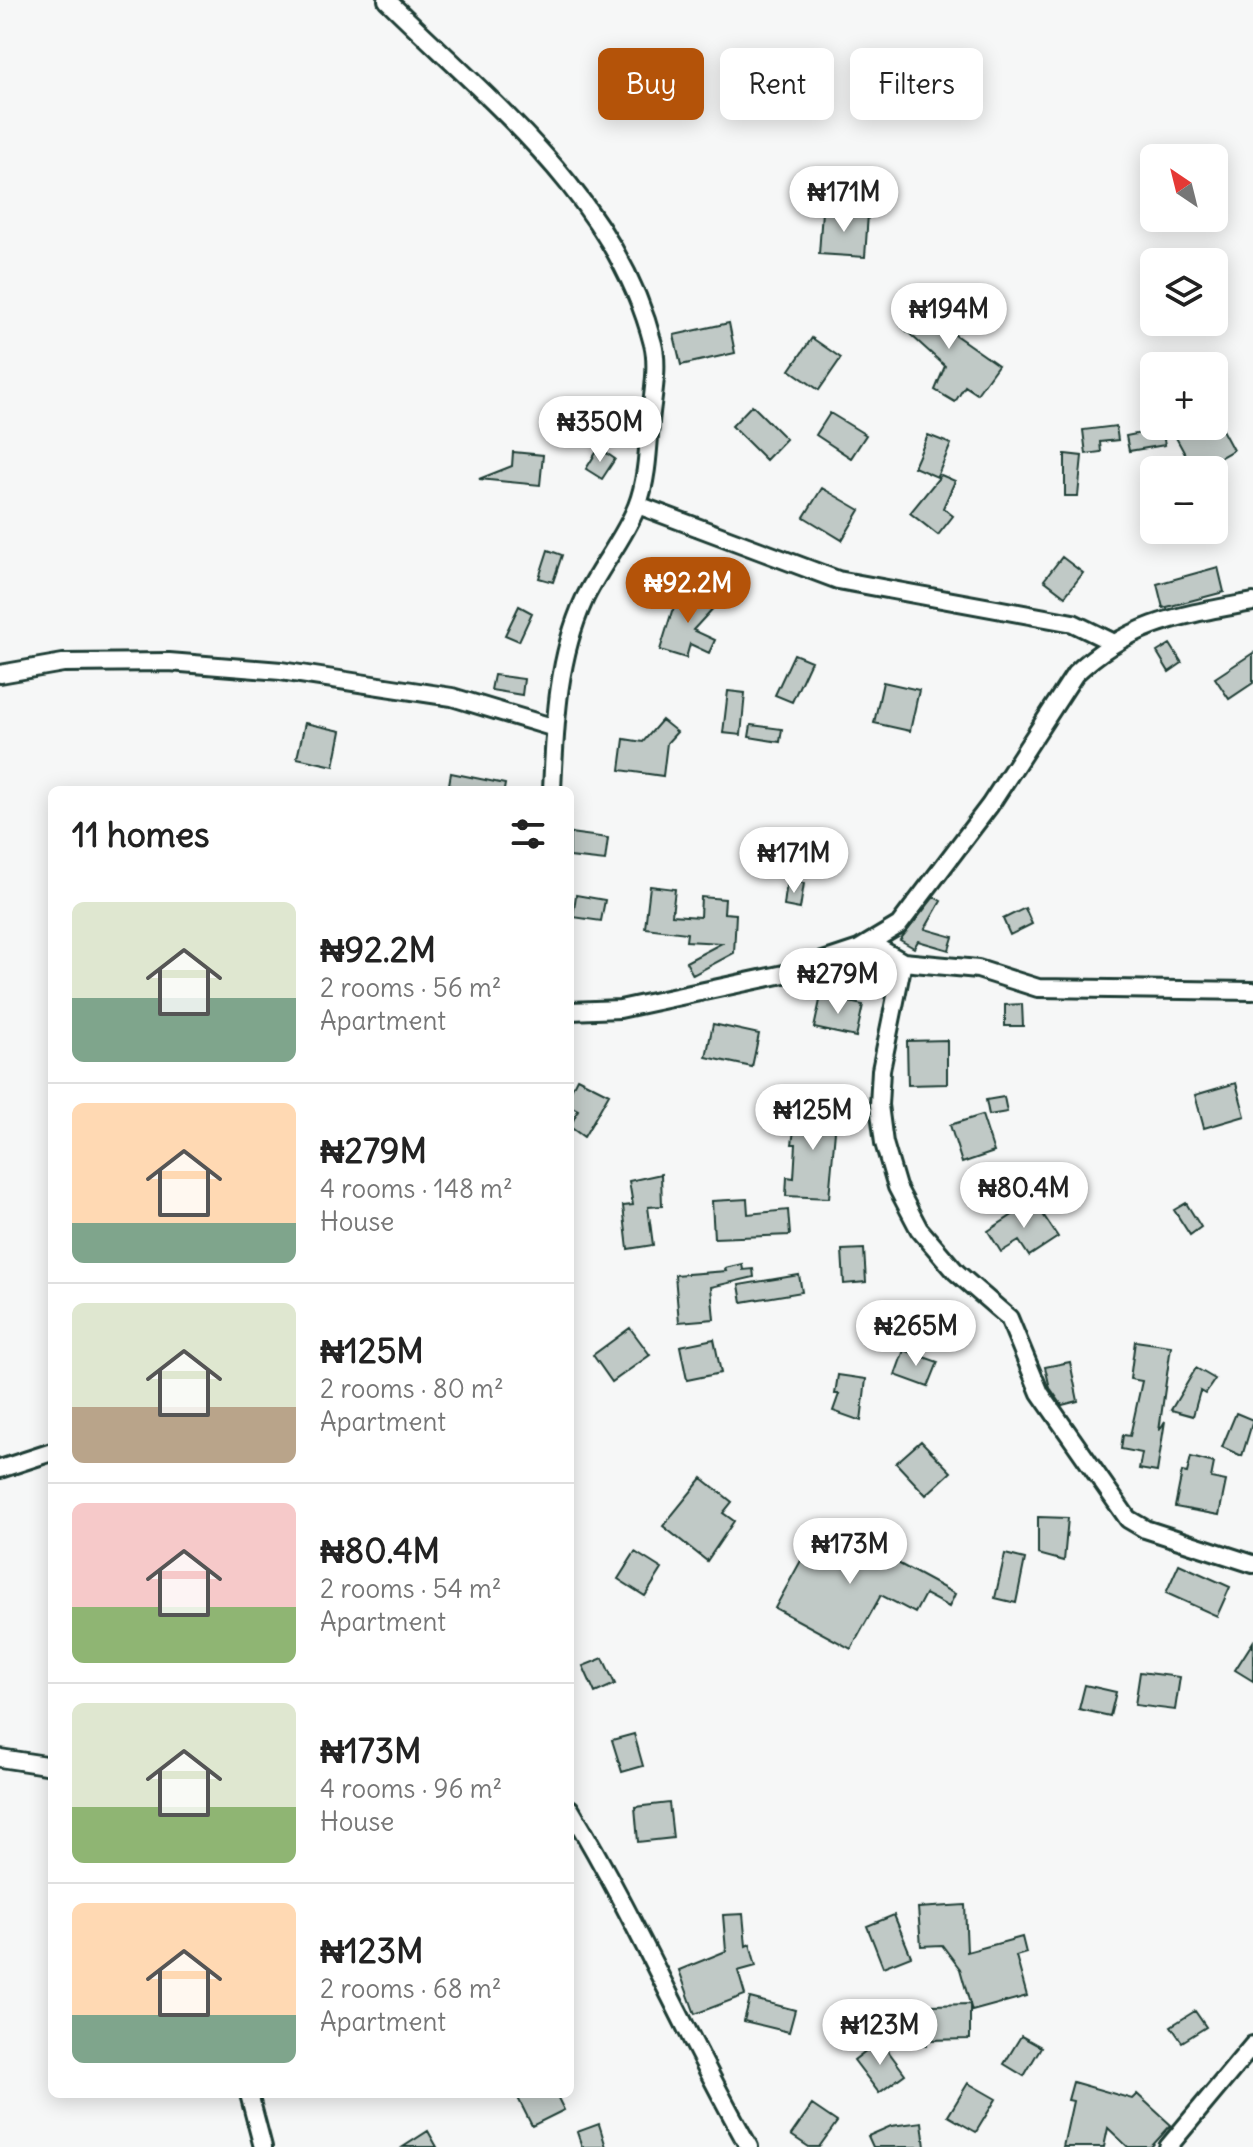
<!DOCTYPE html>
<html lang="en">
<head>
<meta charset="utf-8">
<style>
  :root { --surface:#fff; --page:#f6f6f6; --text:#222; --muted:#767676; --line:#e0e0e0; --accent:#b45309 }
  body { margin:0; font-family:Delius,sans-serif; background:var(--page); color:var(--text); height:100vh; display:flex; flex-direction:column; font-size:30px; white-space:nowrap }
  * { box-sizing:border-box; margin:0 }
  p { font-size:26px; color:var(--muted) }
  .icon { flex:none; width:44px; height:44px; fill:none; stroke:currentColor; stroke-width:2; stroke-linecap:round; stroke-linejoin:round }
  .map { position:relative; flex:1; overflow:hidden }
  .drawer { position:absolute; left:48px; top:786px; width:526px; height:1312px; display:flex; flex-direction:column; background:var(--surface); border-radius:12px; box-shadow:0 4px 20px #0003 }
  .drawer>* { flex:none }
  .top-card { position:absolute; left:598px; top:48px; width:534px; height:72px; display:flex; gap:16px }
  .needle { width:52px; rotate:325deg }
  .tools { position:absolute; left:1140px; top:144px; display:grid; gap:16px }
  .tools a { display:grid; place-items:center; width:88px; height:88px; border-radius:12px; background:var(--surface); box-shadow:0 4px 20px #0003; font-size:40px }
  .price { position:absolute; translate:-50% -68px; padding:0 18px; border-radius:28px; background:#fff; color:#222; font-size:26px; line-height:52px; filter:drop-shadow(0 2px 4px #0008) }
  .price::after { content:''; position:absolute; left:50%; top:48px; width:24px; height:18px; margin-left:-12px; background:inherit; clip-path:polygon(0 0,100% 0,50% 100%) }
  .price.current { background:var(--accent); color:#fff }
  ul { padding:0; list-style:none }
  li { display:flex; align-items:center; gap:24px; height:200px; padding:0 24px }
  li+li { border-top:2px solid var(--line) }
  li span { display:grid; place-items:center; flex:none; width:224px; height:160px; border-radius:12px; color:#555 }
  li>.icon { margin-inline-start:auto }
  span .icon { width:96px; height:96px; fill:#fffc; stroke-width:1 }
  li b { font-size:34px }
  h2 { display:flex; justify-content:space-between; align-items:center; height:96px; padding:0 24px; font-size:34px }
  .pill { padding:0 28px; border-radius:12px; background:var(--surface); box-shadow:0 4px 20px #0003; font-size:28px; line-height:72px }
  .pill.current { background:var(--accent); color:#fff }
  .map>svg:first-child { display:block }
  .building { fill:#c0c9c6; stroke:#1f3d34; stroke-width:2 }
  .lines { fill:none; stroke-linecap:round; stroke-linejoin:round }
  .minor-casing { stroke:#1f3d34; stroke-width:22 }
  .minor { stroke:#fff; stroke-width:16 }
</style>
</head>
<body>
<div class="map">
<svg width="1253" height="2147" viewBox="0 0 1253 2147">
  <rect width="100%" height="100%" fill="#f6f7f7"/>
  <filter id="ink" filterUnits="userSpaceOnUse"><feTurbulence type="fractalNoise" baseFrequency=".0125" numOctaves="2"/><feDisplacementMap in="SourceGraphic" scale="16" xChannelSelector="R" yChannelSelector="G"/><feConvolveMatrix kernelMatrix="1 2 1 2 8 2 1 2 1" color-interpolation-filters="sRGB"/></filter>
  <g filter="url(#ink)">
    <path class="building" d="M822,211L868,214L865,257L819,254Z
      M926,297L957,324L951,332L998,365L977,394L965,386L955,402L935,390L945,366L901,326Z
      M729,323L735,353L681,365L674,335Z
      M812,338L841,358L819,390L790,370Z
      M752,405L786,439L766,460L732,426Z
      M830,413L866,435L851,458L816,435Z
      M1116,426L1118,440L1100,442L1101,452L1086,454L1083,430Z
      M1188,426H1220L1233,450L1212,462L1210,457L1192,467L1174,434Z
      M1162,429L1165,445L1129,451L1126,436Z
      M928,435L951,444L937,477L914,467Z
      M599,448L615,459L602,479L586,469Z
      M513,452L543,455L540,485L479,479L512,466Z
      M1065,454L1082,456L1078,496H1065Z
      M941,475L955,481L943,508L953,516L938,535L910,513Z
      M822,488L860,510L842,540L804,517Z
      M548,550L562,555L553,582L539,578Z
      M1062,557L1083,573L1065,596L1044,580Z
      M1218,567L1224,592L1163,608L1157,584Z
      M696,585L717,604L693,630L715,640L709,653L690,644L686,658L660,650L672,611Z
      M519,606L532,613L519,641L505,635Z
      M1170,644L1182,663L1169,672L1157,652Z
      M1253,653V683L1229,699L1215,678Z
      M794,654L811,661L792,702L775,695Z
      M494,675L524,679L522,695L491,690Z
      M883,682L919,690L910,731L874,723Z
      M728,691L745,693L741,735L723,733Z
      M662,720L677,732L667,743L663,776L620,770L624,739L643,742Z
      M305,723L341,731L334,766L297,758Z
      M751,725L782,729L780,742L749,737Z
      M451,773L505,784L504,790H448Z
      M570,833L608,838L605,861L570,857Z
      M787,881L804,883L800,909L784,906Z
      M650,886L675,889L672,915L700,917L701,897L725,899L724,913L736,914L734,953L693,975L686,962L722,943L686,941L687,933L645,928Z
      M576,895L605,900L601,921L573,917Z
      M934,897L941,901L925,929L953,937L949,950L918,941L914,948L900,940Z
      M1025,908L1032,924L1010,935L1003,919Z
      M821,996L863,1005L856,1037L814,1028Z
      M1022,1004L1023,1026H1005V1005Z
      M713,1024L759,1034L752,1067L706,1057Z
      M947,1040V1084L908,1085L907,1041Z
      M577,1078L609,1094L584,1137L570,1127L578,1110L570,1106V1092Z
      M1236,1083L1245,1116L1204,1128L1195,1095Z
      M835,1088L849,1089L848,1105L833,1104Z
      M1004,1097L1007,1112L989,1115L986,1100Z
      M798,1103L837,1108L829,1198L786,1196L787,1177L794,1178L796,1144H792Z
      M982,1115L994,1152L962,1163L950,1125Z
      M661,1174L662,1206L648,1207L653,1245L628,1249L623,1206L633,1205L629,1181Z
      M747,1199L748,1214L788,1210L790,1235L714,1238L712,1201Z
      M1034,1201L1058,1237L1029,1256L1019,1241L1001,1252L988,1231Z
      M1186,1203L1201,1227L1190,1235L1174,1210Z
      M864,1249L866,1282L844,1284L842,1250Z
      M742,1264L743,1270L753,1269L754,1277L711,1287L714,1319L679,1322L675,1275L726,1271L725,1268Z
      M799,1275L802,1292L742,1302L739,1285Z
      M630,1328L650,1355L612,1382L593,1355Z
      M714,1339L721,1373L687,1380L680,1346Z
      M1135,1341L1171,1346L1159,1431L1165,1421L1157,1472L1139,1469L1142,1453L1121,1449L1123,1435L1130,1436L1142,1381L1130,1379Z
      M904,1350L938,1362L928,1387L895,1375Z
      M1070,1362L1078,1401L1062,1405L1050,1388L1045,1367Z
      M1196,1368L1215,1379L1205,1394L1200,1391L1193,1416L1171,1410Z
      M838,1375L866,1379L861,1421L833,1411L839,1394H835Z
      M1236,1413L1253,1420L1242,1456L1222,1447Z
      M921,1441L951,1472L926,1495L896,1463Z
      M1191,1457L1214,1463L1211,1478L1226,1481L1219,1515L1175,1507L1182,1472L1187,1473Z
      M702,1478L732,1502L723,1513L734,1521L707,1561L663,1526Z
      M1038,1517L1068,1518L1064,1561L1038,1554Z
      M822,1522L955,1594L949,1607L925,1594L915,1613L881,1595L851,1649L775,1608Z
      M635,1552L662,1569L645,1596L618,1579Z
      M1005,1554L1025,1559L1016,1603L995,1598Z
      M1179,1564L1230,1587L1217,1616L1166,1593Z
      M1253,1642V1681L1235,1670Z
      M603,1658L615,1684L595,1693L583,1666Z
      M1140,1672L1180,1677L1175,1710L1135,1705Z
      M1085,1685L1116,1692L1110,1716L1079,1709Z
      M634,1734L643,1766L622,1772L612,1740Z
      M669,1803L673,1838L638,1842L635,1807Z
      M965,1905L967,1952L1022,1937L1026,1953L1016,1956L1027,1996L972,2011L960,1969L942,1945L921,1946L918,1908Z
      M743,1914L746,1946L750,1944L756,1966L738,1971L745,1995L695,2014L679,1970L726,1951L723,1915Z
      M894,1915L911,1956L883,1967L867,1926Z
      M750,1998L795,2010L789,2032L744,2021Z
      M970,2004V2039L928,2040L926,2045L904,2039L910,2020L932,2027V2005Z
      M1195,2011L1206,2027L1182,2042L1171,2026Z
      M1021,2036L1041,2047L1024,2076L1004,2064Z
      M880,2040L905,2074L879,2093L854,2060Z
      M1073,2082L1132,2099L1137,2094L1171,2125L1151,2147H1128L1108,2128L1104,2147H1063L1073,2101L1068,2100Z
      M968,2083L996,2099L976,2132L948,2116Z
      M516,2094H556L564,2110L532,2126Z
      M812,2105L837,2122L819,2147H809L791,2135Z
      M922,2122L925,2147H873L868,2136L891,2126Z
      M599,2124L606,2147H582L577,2132Z
      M428,2131L437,2147H403Z"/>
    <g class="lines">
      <g class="minor-casing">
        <path id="minor" d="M387,0C489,101 616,198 653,344C659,367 652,399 650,422C648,449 647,481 637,506C624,539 599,568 584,600C557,659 555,726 552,790
          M638,505L838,580L1073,623L1112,642
          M0,674L63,663L169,662L281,671L452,697L555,728
          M870,943L903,962L978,969L1038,988L1253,991
          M903,962L881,1070L879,1105L884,1143L897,1187L919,1229L956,1272L1009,1318L1040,1393L1128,1519L1145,1529L1253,1564
          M570,1011L620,1009L784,974L859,949L899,925L990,805L1075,674C1129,622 1182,615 1253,602
          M0,1469L52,1452
          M0,1758L52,1766
          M570,1809C636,1918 686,2036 749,2147
          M249,2094L263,2147
          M1168,2147L1253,2045"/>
      </g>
      <use href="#minor" class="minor"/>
    </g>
  </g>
</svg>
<div class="tools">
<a><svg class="needle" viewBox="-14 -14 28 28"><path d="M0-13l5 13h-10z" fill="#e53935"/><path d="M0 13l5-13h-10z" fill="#767676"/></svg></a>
<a><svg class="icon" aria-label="layers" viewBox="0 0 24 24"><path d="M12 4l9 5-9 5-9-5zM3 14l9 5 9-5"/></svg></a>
<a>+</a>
<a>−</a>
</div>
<b class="price" style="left:844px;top:234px">₦171M</b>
<b class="price" style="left:949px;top:351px">₦194M</b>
<b class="price" style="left:600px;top:464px">₦350M</b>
<b class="price current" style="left:688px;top:625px">₦92.2M</b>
<b class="price" style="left:794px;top:895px">₦171M</b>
<b class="price" style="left:838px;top:1016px">₦279M</b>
<b class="price" style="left:813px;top:1152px">₦125M</b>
<b class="price" style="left:1024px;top:1230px">₦80.4M</b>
<b class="price" style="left:916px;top:1368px">₦265M</b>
<b class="price" style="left:850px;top:1586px">₦173M</b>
<b class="price" style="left:880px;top:2067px">₦123M</b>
<div class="top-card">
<a class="pill current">Buy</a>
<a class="pill">Rent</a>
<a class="pill">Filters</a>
</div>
<section class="drawer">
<h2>11 homes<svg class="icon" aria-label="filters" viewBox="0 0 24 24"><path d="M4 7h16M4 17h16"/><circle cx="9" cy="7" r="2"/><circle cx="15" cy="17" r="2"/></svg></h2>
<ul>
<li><span style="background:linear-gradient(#dfe7d0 60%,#7fa58c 0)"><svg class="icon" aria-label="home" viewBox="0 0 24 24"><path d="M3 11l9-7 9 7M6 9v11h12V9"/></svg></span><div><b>₦92.2M</b><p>2 rooms · 56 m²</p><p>Apartment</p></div></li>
<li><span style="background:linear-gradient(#ffd9b3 75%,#7fa58c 0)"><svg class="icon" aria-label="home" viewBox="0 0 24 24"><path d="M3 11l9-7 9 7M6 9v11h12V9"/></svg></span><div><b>₦279M</b><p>4 rooms · 148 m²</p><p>House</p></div></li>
<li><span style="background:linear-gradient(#dfe7d0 65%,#b9a48a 0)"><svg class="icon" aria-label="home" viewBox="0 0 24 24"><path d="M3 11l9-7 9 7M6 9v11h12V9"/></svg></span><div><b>₦125M</b><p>2 rooms · 80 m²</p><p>Apartment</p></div></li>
<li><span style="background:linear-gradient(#f6c9c9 65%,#8fb573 0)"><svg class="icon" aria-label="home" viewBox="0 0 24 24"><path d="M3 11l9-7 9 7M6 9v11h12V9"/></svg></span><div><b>₦80.4M</b><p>2 rooms · 54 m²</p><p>Apartment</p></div></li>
<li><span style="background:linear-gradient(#dfe7d0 65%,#8fb573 0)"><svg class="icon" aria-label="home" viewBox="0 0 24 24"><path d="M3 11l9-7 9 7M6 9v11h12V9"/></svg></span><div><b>₦173M</b><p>4 rooms · 96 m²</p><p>House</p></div></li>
<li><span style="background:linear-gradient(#ffd9b3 70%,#7fa58c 0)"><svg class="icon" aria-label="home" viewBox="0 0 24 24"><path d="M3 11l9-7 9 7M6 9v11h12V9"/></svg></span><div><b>₦123M</b><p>2 rooms · 68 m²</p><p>Apartment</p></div></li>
</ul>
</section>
</div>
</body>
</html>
